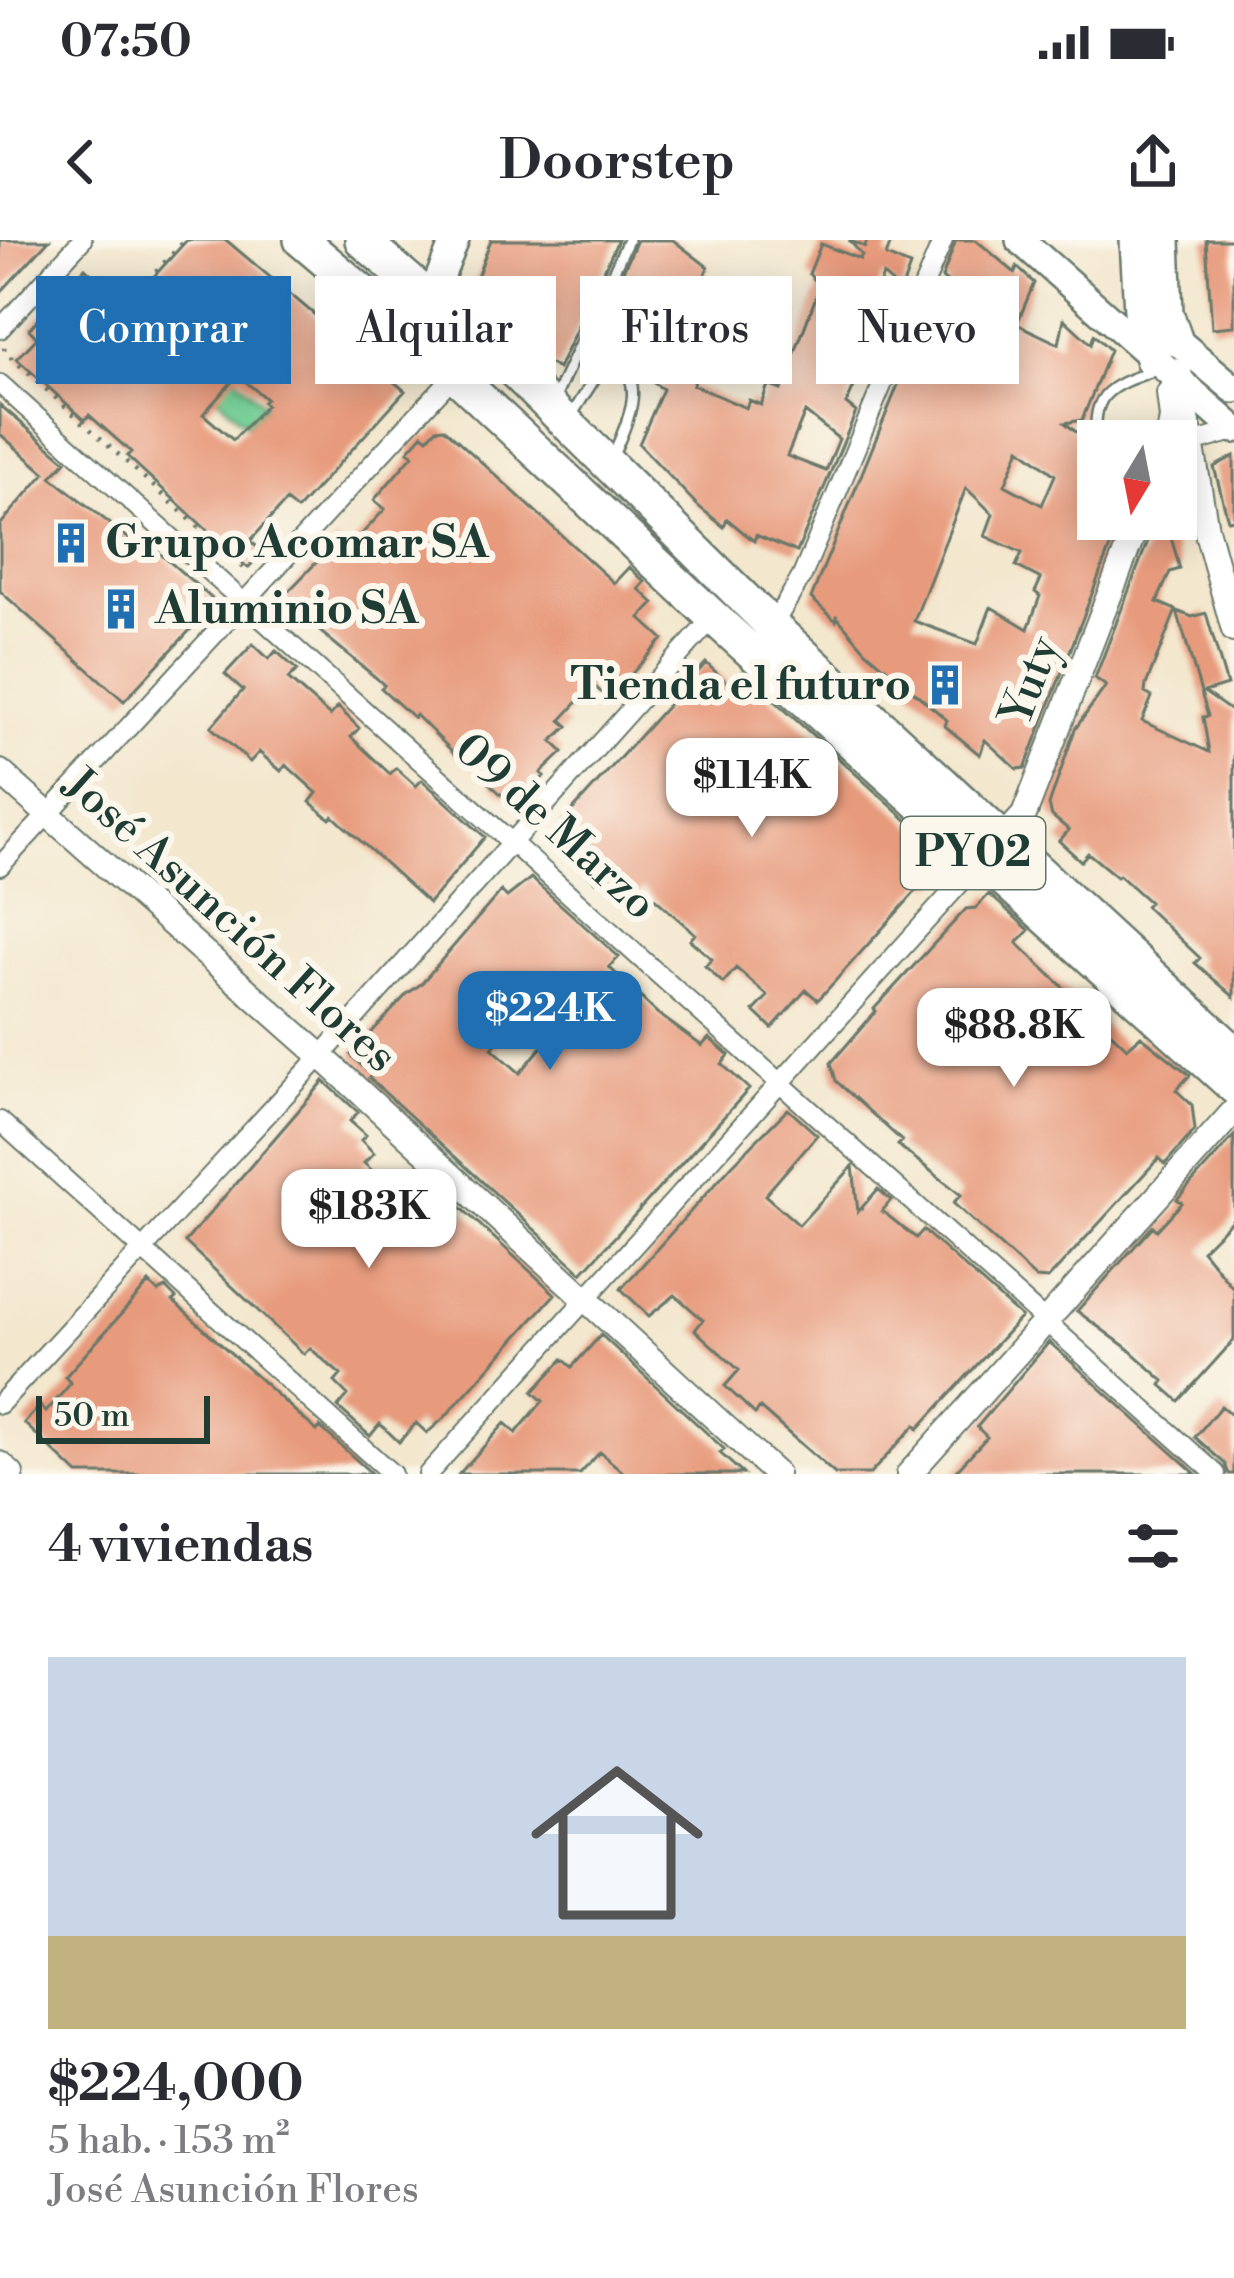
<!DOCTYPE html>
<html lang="es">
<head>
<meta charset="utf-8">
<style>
  :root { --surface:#fff; --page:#f2f2f3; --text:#2b2b33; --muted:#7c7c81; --line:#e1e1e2; --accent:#1f6fb2 }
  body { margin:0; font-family:"Libre Bodoni",serif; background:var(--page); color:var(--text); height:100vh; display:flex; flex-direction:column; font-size:45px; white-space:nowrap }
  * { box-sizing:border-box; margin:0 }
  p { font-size:39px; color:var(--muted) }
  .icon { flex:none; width:66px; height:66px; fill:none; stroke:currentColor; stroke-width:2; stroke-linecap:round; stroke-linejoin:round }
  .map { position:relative; height:1234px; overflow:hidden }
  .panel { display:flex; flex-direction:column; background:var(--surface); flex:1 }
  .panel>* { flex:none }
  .guide { position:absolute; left:36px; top:36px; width:1164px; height:108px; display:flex; gap:24px }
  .needle { width:78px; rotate:190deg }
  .controls { position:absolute; left:1077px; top:180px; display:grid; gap:24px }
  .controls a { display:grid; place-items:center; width:120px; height:120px; border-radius:0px; background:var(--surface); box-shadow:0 6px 30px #0003; font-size:60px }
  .scale { position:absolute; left:36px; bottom:30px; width:174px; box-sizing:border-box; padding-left:12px; border:6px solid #1f3d34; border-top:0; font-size:33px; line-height:42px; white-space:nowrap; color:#1f3d34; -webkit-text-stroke:9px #fbf7ec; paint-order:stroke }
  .price { position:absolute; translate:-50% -102px; padding:0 27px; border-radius:24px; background:#fff; color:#222; font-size:39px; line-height:78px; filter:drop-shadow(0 3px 6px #0008) }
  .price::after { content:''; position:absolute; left:50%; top:72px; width:36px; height:27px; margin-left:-18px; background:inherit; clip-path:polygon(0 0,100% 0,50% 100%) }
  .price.current { background:var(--accent); color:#fff }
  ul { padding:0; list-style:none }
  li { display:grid; align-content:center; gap:24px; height:636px; padding:0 48px }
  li+li { border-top:3px solid var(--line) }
  li span { display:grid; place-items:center; height:372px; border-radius:0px; color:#555 }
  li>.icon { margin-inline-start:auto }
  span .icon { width:216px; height:216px; fill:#fffc; stroke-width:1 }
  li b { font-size:51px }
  h2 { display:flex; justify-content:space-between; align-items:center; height:144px; padding:0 48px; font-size:51px }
  .tag { padding:0 42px; border-radius:0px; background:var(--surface); box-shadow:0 6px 30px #0003; font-size:42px; line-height:108px }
  .tag.current { background:var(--accent); color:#fff }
  .status { display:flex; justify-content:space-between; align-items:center; height:84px; padding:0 60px; background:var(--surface); direction:ltr }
  .status svg { height:33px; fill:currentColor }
  header { display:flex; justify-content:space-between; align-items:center; height:156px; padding:0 48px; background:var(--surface); font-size:54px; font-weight:600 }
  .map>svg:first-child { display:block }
  .green { fill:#75cf96; stroke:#4a8665; stroke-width:3 }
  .building { fill:#e79a7c; fill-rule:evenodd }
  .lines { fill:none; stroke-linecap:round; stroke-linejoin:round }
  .lane-casing { stroke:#69786a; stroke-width:14 }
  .street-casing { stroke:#69786a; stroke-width:22 }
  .secondary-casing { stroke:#69786a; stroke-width:28 }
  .primary-casing { stroke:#69786a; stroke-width:32 }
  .highway-casing { stroke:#69786a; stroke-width:38 }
  .path { stroke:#69786a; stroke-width:4.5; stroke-dasharray:3 9; stroke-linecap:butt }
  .lane { stroke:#fff; stroke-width:9 }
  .street { stroke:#fff; stroke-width:18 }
  .secondary { stroke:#fff; stroke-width:24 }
  .primary { stroke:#fff; stroke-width:27 }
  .highway { stroke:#fff; stroke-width:33 }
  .labels { text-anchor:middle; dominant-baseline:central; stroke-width:12; stroke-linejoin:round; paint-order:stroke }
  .shield { fill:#fbf7ec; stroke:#61756b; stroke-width:3 }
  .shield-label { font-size:42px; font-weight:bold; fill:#1f3d34 }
  .poi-label { font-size:45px; font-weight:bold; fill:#1f3d34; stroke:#fbf7ec; text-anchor:start }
  .street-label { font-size:45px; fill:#1f3d34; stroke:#fbf7ec }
</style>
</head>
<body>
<div class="status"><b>07:50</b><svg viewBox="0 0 49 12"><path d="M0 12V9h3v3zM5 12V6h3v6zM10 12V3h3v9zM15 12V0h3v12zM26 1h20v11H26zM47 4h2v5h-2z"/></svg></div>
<header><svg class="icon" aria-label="back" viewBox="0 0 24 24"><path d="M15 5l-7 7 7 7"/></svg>Doorstep<svg class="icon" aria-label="share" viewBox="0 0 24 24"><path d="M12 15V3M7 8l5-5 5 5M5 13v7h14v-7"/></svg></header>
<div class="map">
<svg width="1234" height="1234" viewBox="0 0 1234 1234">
  <rect width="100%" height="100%" fill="#fbf7ec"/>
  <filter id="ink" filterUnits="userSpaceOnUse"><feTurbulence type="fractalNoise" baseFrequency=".00833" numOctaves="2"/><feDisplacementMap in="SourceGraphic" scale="24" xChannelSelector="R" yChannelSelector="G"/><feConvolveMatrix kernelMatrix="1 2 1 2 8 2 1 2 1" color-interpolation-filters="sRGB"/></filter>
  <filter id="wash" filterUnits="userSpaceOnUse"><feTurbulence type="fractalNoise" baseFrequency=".004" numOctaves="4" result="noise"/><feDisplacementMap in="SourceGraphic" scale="48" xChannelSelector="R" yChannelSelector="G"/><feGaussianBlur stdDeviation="2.7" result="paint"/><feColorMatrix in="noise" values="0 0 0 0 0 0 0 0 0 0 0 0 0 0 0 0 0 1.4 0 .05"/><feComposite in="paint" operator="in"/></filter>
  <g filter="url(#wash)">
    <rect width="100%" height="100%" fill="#f3e7ce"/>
    <path class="green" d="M228,129L265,166L247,185L209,148Z"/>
    <g id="blocks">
      <path class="building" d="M0,0H49L0,53Z
        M187,0H226L405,151L297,270L286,261L250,301L263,312L248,328L127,216L131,212L89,175L85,180L17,119L37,98L29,89L85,28L126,67ZM238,135L266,159L263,162L266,165L233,200L203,174Z
        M491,0H618L558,129L517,106L520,89L471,53Z
        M637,0H673L708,27L696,57L723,68L713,96L750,124L747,129L707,112L693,145L746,168L749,160L761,165L768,145L781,150L820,46L809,34L821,4L860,19L862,15L849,0L865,7L867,0H892L886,16L910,26L901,51L883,35L863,87L844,70L830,107L860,134L846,164L856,172L797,312L756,295L754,301L727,279L724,287L698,266L639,204L663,149L649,140L662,106L676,83L613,53ZM805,172L839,199L826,231L787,216Z
        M956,0H976L1015,33L1017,27L1034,43L1017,84L1059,104L1064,79L1091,104L1094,95L1110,110L1082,180L1065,183L1088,202L1090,212L1098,217V279H1106L1102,287L1115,294L1025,528L1017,529L985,500L980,515L945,486L947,480L866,411L837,377L836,381L811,358L929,69L948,43L942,38ZM1020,208L1055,235L1042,265L1005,245ZM966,248L993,274L985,296L1022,313L1016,326L1041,339L1035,352L1040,356L1028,389L991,367L977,404L914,381Z
        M1206,0H1234V86L1212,88Z
        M0,165L66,221L51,237L133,302L139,295L216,362L124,461L0,351V285L45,233L0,194Z
        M444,188L614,343L629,327L645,342L639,349L654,363L640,378L663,399L609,459L593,445L561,480L568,486L552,501L563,512L541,533L544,536L528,555L503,556L490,544L502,532L476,506L462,521L416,475L414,478L381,448L384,445L375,437L281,359L337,301L347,310L385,269L374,260L413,215L408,211L423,194L428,198L436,189Z
        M1234,216V279L1228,280L1214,227Z
        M1153,288L1169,290L1180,329L1170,332L1157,362L1176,370L1146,445L1145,453L1152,457L1142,481L1209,512L1203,477L1208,476L1177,371L1192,377L1206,373L1227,445L1204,452L1234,473V757L1195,723L1200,718L1145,666L1149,662L1119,635L1117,637L1088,613L1081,621L1059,601L1069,590L1052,576L1049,565L1075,489L1106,446L1095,438Z
        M253,404L269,419L276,411L297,430L288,439L330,476L338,467L359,488L351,497L390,534L396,528L416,546L422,540L485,597L429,663L333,576L330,579L310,562L317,553L286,525L281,531L259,512L250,522L211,487L243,450L225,434Z
        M706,423L731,446L743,432L951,620L949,633L933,646L927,639L818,760L806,750L772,788L754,771L768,756L736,728L723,743L705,726L712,719L690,700L695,694L643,648L632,660L616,645L612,649L598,637L595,641L564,612L577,598L560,584Z
        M531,638L619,717L609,727L657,773L702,806L709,798L729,815L722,824L749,849L582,1033L369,838L371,835L351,815L407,754L421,744L501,651L507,657ZM518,779L545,803L520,833L492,808Z
        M989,654L1029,690L1017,703L1127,808L1141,796L1190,835L1176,850L1192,865L1195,890L1165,924L1159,918L1048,1039L1036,1038L953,963L961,955L898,905L902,901L836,841L831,823L876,771L874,769L966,669L976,668Z
        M324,841L358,872L350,881L366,895L361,900L374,913L364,923L380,938L395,951L417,927L555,1054L444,1178L427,1193L416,1183L399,1202L380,1184L370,1196L338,1167L348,1155L335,1142L341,1135L310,1108L304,1114L185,1002Z
        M788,869L817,895L765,955L799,985L853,926L858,972L878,949L891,960L882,971L916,998L923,990L1021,1077L918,1189L915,1185L870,1234H835L760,1168L755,1174L725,1146L739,1130L695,1090L703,1080L675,1055L649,1076L621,1049L732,925Z
        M1234,896V978L1202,1010L1234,1049V1100L1179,1161L1161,1145L1164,1141L1127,1108L1077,1071L1153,986L1157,990L1182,963L1177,959Z
        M149,1043L158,1052L166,1048L176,1058L173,1061L317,1191L320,1187L372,1234H78L24,1183L40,1166L46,1172L71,1143L65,1137Z
        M601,1095L724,1209L720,1213L743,1234H625L600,1212L580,1234H459L505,1183L516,1193L543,1161L533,1152L563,1119L572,1127Z
        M1049,1102L1196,1234H953L987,1197L977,1187Z
        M1221,1166L1234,1177V1234H1229L1225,1224L1195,1197Z"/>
    </g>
  </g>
  <g filter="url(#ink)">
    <use href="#blocks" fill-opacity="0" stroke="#69786a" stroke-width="3"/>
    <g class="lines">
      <g class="lane-casing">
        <path id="lane" d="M553,162L628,0
          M571,176L602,127L620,124C648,148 622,193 611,220
          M1098,208C1090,155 1106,147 1153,131"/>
      </g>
      <g class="street-casing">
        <path id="street" d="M0,89L82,0
          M0,144L1216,1234
          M1181,206L1234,191
          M770,390L802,336L943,0
          M0,626L483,104
          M0,881L392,1234
          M0,1164L321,816L717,373
          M428,1234L981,620"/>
      </g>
      <g class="secondary-casing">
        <path id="secondary" d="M1179,131L1206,289L1234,390
          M1168,201L1172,178L1169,153
          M0,532L321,816L776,1234
          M993,609L1024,575L1139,279
          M0,1224L11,1234
          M909,1234L1234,871"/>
      </g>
      <g class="primary-casing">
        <path id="primary" d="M1020,0L1234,189
          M406,89L431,59L455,0
          M1175,99L1234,149"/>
      </g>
      <g class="highway-casing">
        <path id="highway" d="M301,0L406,89L713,377L1234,847
          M362,0L514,131L773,387L1234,812
          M1137,0L1141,71L1152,119
          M1163,0L1166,73L1175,99"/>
      </g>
      <path class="path" d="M123,55L129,61L185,0
        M4,107L5,112L246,330"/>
      <use href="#lane" class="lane"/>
      <use href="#street" class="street"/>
      <use href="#secondary" class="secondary"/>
      <use href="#primary" class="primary"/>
      <use href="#highway" class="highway"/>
    </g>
  </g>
  <defs>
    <g id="building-bare" transform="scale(3.24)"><path d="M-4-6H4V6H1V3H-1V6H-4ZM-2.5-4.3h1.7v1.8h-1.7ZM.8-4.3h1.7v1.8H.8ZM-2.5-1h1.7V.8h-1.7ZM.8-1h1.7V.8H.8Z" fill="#1f6fb2" stroke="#fbf7ec" stroke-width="2.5" paint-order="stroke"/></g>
  </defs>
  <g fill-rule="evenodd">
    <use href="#building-bare" x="71" y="303"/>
    <use href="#building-bare" x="121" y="369"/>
    <use href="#building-bare" x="945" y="445"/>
  </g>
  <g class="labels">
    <rect class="shield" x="901" y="577" width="144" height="72" rx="9"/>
    <g class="shield-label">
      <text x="973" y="613">PY02</text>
    </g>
    <g class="poi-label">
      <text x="105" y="303">Grupo Acomar SA</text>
      <text x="155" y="369">Aluminio SA</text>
      <text x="911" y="445" text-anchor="end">Tienda el futuro</text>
    </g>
    <g class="street-label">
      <text transform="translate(1031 441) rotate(-69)">Yuty</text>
      <text transform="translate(555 587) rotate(42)">09 de Marzo</text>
      <text transform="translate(230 681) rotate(42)">José Asunción Flores</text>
    </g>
  </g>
</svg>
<div class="controls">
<a><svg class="needle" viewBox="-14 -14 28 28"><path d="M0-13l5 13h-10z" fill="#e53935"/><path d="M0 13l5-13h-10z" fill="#7c7c81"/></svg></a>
</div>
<div class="scale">50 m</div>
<b class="price" style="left:752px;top:600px">$114K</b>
<b class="price current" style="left:550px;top:833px">$224K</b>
<b class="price" style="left:1014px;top:850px">$88.8K</b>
<b class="price" style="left:369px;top:1031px">$183K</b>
<div class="guide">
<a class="tag current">Comprar</a>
<a class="tag">Alquilar</a>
<a class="tag">Filtros</a>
<a class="tag">Nuevo</a>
</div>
</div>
<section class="panel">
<h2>4 viviendas<svg class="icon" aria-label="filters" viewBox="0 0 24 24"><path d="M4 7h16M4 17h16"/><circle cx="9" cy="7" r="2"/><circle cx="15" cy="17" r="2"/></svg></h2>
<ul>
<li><span style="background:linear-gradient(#c9d6e8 75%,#c2b280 0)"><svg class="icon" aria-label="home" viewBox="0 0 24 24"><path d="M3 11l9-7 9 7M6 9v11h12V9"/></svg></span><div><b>$224,000</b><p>5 hab. · 153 m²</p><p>José Asunción Flores</p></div></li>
</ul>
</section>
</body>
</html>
